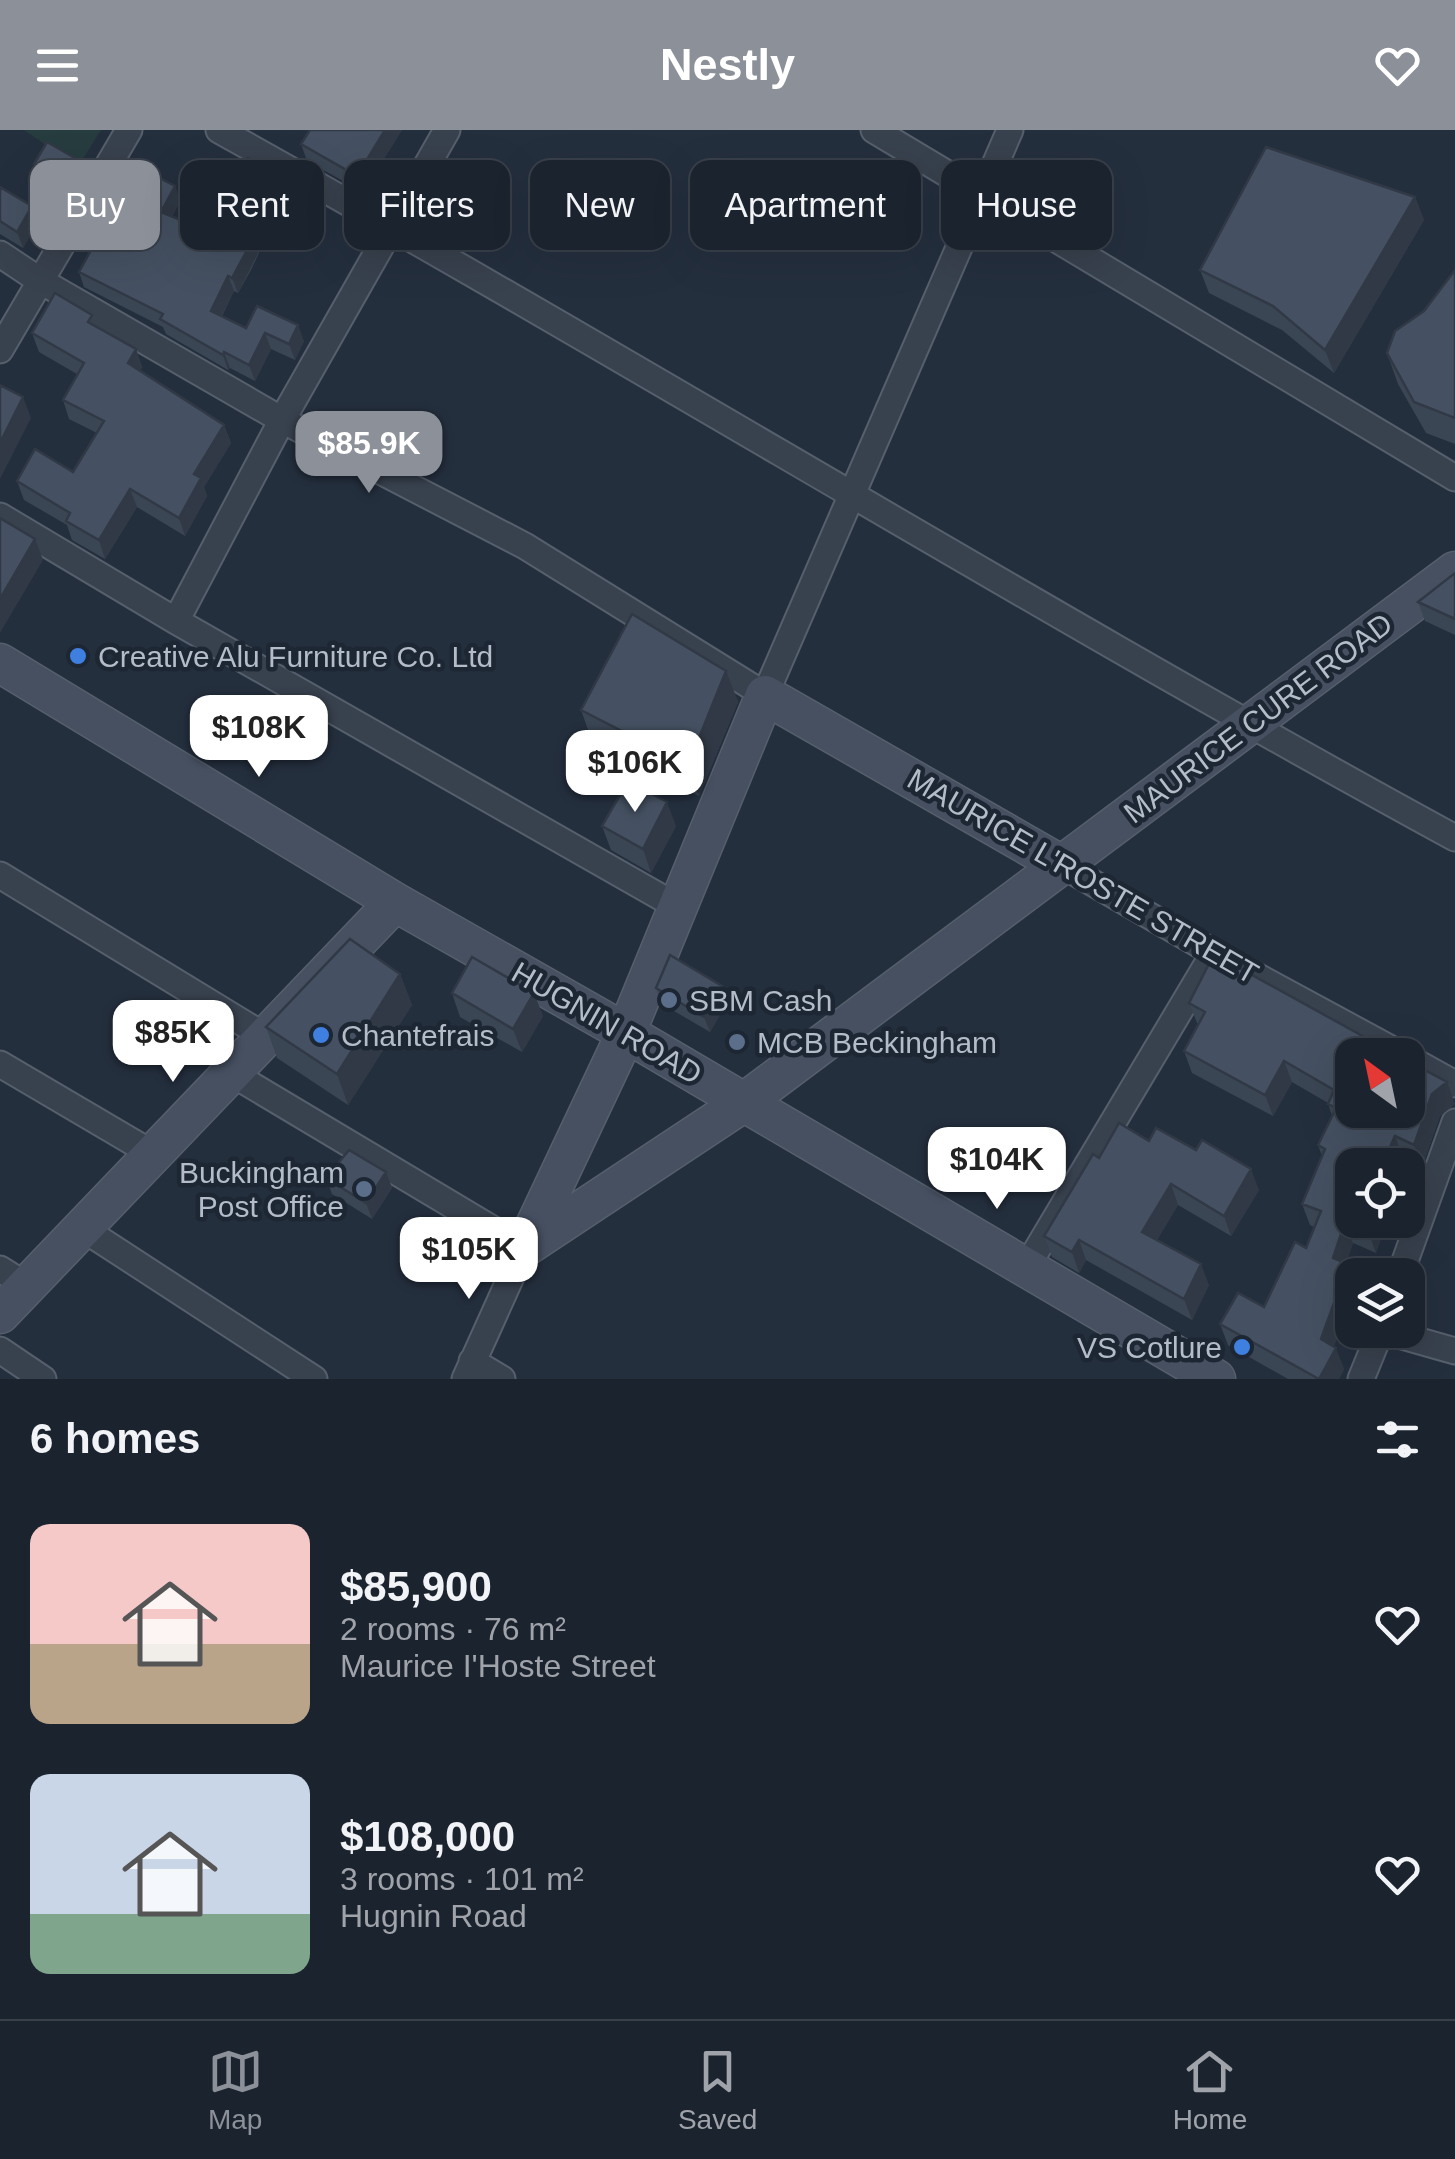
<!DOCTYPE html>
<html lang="en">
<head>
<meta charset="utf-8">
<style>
  :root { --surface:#1b232e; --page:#282f3a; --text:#f1f3f6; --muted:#a0a4aa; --line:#39404a; --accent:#8c9099 }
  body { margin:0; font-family:Arial,sans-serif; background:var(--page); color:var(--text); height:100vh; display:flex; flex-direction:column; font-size:38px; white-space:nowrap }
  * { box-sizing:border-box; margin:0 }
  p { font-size:32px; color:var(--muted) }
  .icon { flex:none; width:55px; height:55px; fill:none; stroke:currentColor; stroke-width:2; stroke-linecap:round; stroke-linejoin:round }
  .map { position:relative; height:1249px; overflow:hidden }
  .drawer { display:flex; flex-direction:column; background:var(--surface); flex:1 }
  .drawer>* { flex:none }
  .top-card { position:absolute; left:30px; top:30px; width:1395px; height:90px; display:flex; gap:20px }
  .needle { width:65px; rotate:327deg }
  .buttons { position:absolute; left:1335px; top:908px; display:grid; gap:20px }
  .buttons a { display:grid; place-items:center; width:90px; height:90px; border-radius:20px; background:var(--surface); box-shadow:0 10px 40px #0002,0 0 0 2px var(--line); font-size:50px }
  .price { position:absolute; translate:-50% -85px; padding:0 22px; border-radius:20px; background:#fff; color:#222; font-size:32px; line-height:65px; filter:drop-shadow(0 2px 5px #0008) }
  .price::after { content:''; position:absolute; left:50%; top:60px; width:30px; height:22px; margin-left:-15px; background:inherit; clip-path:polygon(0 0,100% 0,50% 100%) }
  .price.on { background:var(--accent); color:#fff }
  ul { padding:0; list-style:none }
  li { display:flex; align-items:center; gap:30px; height:250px; padding:0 30px }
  li span { display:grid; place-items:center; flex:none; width:280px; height:200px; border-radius:20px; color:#555 }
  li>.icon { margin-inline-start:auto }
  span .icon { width:120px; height:120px; fill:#fffc; stroke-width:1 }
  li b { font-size:42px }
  h2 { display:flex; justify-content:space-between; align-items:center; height:120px; padding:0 30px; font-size:42px }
  .tag { padding:0 35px; border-radius:20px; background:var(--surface); box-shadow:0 10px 40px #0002,0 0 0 2px var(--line); font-size:35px; line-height:90px }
  .tag.on { background:var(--accent); color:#fff }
  header { display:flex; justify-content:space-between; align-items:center; height:130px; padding:0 30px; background:var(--accent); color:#fff; font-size:45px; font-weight:700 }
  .tabs { display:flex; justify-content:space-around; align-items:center; height:140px; border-top:2px solid var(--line); background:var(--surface); font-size:28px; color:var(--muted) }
  .tabs a { display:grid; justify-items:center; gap:5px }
  .tabs .on { color:var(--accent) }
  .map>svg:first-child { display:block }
  .green { fill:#263c3f }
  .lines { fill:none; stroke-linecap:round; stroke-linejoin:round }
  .street-casing { stroke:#565f6c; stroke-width:29 }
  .secondary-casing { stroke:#565f6c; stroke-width:41 }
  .street { stroke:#38414e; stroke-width:25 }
  .secondary { stroke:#465061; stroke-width:38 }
  .wall { fill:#3b4654 }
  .shaded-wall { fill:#303945 }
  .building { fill:#455162; stroke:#303945; stroke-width:2.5 }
  .shop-dot { fill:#3f7fe0; stroke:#1d2633; stroke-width:4 }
  .service-dot { fill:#5c6f8a; stroke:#1d2633; stroke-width:4 }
  .labels { text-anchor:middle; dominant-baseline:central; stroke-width:9; stroke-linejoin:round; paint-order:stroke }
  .poi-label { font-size:30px; fill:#b4bcc9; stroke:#1d2633; text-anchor:start }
  .street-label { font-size:30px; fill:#b4bcc9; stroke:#1d2633 }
</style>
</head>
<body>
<header><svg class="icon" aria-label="menu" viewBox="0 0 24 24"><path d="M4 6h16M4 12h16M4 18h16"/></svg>Nestly<svg class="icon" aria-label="heart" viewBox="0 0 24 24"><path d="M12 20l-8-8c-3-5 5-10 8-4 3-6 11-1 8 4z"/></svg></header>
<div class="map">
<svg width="1455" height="1249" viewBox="0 0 1455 1249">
  <rect width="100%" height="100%" fill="#242f3e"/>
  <path class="green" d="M24,0H101L78,37Z"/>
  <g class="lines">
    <g class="street-casing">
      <path id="street" d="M219,0C634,231 1038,481 1455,708
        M874,0L1455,348
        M0,124L39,150L282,290L525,416L765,565L1010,0
        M0,220L129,0
        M0,386L176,491L678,777
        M176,491L282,290L447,0
        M1060,734L1214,823L1402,925
        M0,745L266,907
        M1408,928L1455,954
        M0,934L153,1024
        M231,943L524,1118L465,1249
        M82,1098L314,1249
        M1026,1138L1214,823
        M0,1139L27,1156
        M1400,1145L1455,992
        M1381,1200L1455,1221
        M0,1220L43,1249
        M472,1231L502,1249
        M1361,1249L1381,1200"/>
    </g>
    <g class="secondary-casing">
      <path id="secondary" d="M0,533L395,772L626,903L1216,1249
        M525,1117L626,903L765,565L1060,734
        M524,1118L743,973L1455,441
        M0,1184L395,772"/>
    </g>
    <use href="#street" class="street"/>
    <use href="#secondary" class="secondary"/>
  </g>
  <path class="wall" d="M402,0L363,62L307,31L301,14Z
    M75,28L81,44L68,66L40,50L34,34Z
    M287,49L293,64L278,90L275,89L251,140L238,163L234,161L222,186L246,198L304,211L295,230L271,219L255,251L230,238L228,240L166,204L163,197L84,157L79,142L127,65L175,56L180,71L172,87L205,100L223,91L236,60L234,55Z
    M0,57L32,76L38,92L23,118L0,104Z
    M1415,67L1424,90L1334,243L1282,200L1209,163L1200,140Z
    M1455,140V314L1426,303L1398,254L1387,223L1424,181Z
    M97,197L136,219L142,237L140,241L224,295L231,313L204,357L207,366L185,406L137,377L105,429L72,410L67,395L24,370L17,351L73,342L97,303L69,289L63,270L77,244L39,222L32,203Z
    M1455,443V505L1425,491L1418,472Z
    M726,541L738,572L699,666L592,611L581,580Z
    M602,696H676L651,743L611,720Z
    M400,844L412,875L348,975L277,928L266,897Z
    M722,856L728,871L710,902L662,874L656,858Z
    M452,863L543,886L522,922L460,887Z
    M1189,873L1455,974L1440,986L1422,1037L1403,1028L1352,1035L1387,1090L1376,1123L1353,1113L1346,1133L1352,1148V1164L1334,1216L1344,1239L1339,1249H1288L1228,1215L1220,1194L1264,1177L1306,1118L1314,1097L1310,1095L1302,1074L1322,1026L1318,1015L1332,986L1328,973L1292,952L1273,986L1192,943L1184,921L1198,895Z
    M1149,1011L1259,1060L1231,1106L1178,1075L1157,1110L1209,1155L1192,1190L1086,1130L1079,1143L1052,1127L1044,1106L1099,1028Z
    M386,1042L392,1058L372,1089L332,1064L326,1048Z"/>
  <path class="shaded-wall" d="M385,0H402L363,62L357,46Z
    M75,28L81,44L68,66L62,50Z
    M287,49L293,64L278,90L273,75Z
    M175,56L180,71L166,98L161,82Z
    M1415,67L1424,90L1334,243L1325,220Z
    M269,73L275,89L238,163L232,148Z
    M32,76L38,92L23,118L17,102Z
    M228,146L234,161L216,196L211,181Z
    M298,195L304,211L295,230L289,214Z
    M265,203L271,219L255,251L249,235Z
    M136,219L142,237L134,251L128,233Z
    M224,222L230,238L228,240L223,225Z
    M23,267L31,288L0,349V313Z
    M224,295L231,313L204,357L207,366L185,406L179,388L194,344Z
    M130,359L137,377L105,429L99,410Z
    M35,409L43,430L0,503V469Z
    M726,541L738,572L699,666L688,635Z
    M667,672L676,696L651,743L643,719Z
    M400,844L412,875L348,975L337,944Z
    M722,856L728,871L710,902L704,887Z
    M534,863L543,886L522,922L513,899Z
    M1284,931L1292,952L1273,986L1265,965Z
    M1447,952L1455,974L1440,986L1422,1037L1414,1015L1432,964Z
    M1395,1006L1403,1028L1399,1035H1382Z
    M1251,1039L1259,1060L1231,1106L1224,1086Z
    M386,1042L392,1058L372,1089L366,1073Z
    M1171,1054L1178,1075L1149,1123L1142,1102Z
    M1372,1090H1387L1376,1123L1368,1101Z
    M1345,1092L1353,1113L1341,1149L1333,1128Z
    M1079,1110L1086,1130L1079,1143L1072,1122Z
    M1201,1134L1209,1155L1192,1190L1184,1169Z
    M1348,1134L1352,1148V1164L1329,1230L1321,1209Z
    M1336,1218L1344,1239L1339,1249H1319Z"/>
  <path class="building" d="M310,0H385L357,46L301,14Z
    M47,12L75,28L62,50L34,34Z
    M1266,17L1415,67L1325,220L1273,176L1200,140Z
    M248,28L287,49L273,75L269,73L245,124L232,148L228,146L211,181L246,198L257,176L298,195L289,214L265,203L249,235L224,222L223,225L160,189L163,184L79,142L122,63L127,65L140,38L175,56L161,82L205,100L211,86L223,91L237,56L234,55Z
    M0,57L32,76L17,102L0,91Z
    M1455,140V288L1414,272L1387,223L1395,201L1424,181Z
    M55,163L92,185L88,192L136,219L128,233L224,295L194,344L201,348L179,388L130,359L99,410L66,391L70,383L17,351L35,319L73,342L104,291L63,270L84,233L32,203Z
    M0,255L23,267L0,313Z
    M0,388L35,409L0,469Z
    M1455,443V489L1418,472Z
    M632,484L726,541L688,635L581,580Z
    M628,651L667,672L643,719L602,696Z
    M350,809L400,844L337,944L266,897Z
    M1214,824L1397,925H1352V980H1408V931L1447,952L1432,964L1414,1015L1395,1006L1382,1035H1352V1090H1372L1368,1101L1345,1092L1333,1128L1348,1134L1321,1209L1336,1218L1319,1249L1220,1194L1238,1163L1264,1177L1295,1112L1306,1118L1321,1081L1302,1074L1325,1019L1318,1015L1336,978L1328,974L1334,960L1284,931L1265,965L1184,921L1205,882L1189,873Z
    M670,825L722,856L704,887L656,858Z
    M472,827L534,863L513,899L452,863Z
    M1119,993L1149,1011L1156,998L1196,1020L1202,1010L1251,1039L1224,1086L1171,1054L1142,1102L1201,1134L1184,1169L1079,1110L1072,1122L1044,1106L1093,1024L1099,1028Z
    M349,1020L386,1042L366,1073L326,1048Z"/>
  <g class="shop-dot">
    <circle cx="78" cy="526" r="10"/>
    <circle cx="321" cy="905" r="10"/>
    <circle cx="1242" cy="1217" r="10"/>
  </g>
  <g class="service-dot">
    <circle cx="669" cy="870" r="10"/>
    <circle cx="737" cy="912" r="10"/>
    <circle cx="364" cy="1059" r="10"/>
  </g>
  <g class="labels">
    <g class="poi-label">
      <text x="98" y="526">Creative Alu Furniture Co. Ltd</text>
      <text x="689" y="870">SBM Cash</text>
      <text x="341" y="905">Chantefrais</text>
      <text x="757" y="912">MCB Beckingham</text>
      <text x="344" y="1042" text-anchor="end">Buckingham<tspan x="344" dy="34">Post Office</tspan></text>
      <text x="1222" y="1217" text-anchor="end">VS Cotlure</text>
    </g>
    <g class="street-label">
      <text transform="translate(1258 588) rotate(-37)">MAURICE CURE ROAD</text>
      <text transform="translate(1083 746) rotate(30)">MAURICE L'ROSTE STREET</text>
      <text transform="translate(607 893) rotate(30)">HUGNIN ROAD</text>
    </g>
  </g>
</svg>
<div class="buttons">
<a><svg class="needle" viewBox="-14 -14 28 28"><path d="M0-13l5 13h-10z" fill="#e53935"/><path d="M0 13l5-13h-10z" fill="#a0a4aa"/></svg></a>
<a><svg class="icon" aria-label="locate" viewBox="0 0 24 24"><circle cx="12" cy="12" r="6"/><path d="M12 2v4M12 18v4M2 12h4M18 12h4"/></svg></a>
<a><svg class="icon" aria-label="layers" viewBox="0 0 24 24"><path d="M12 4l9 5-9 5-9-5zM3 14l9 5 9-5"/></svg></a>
</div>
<b class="price on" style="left:369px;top:366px">$85.9K</b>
<b class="price" style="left:259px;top:650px">$108K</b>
<b class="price" style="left:635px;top:685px">$106K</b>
<b class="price" style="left:173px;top:955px">$85K</b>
<b class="price" style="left:997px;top:1082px">$104K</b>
<b class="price" style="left:469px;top:1172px">$105K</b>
<div class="top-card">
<a class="tag on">Buy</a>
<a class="tag">Rent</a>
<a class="tag">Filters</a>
<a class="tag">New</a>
<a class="tag">Apartment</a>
<a class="tag">House</a>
</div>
</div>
<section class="drawer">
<h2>6 homes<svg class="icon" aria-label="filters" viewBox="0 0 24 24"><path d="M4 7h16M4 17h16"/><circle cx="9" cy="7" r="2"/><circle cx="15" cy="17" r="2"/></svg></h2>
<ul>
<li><span style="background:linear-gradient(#f6c9c9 60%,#b9a48a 0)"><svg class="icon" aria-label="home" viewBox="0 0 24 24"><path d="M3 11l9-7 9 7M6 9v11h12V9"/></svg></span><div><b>$85,900</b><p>2 rooms · 76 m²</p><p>Maurice I'Hoste Street</p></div><svg class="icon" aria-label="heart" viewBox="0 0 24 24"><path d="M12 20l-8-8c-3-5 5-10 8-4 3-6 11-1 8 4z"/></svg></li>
<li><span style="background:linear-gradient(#c9d6e8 70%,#7fa58c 0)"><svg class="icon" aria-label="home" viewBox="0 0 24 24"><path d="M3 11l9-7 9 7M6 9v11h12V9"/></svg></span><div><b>$108,000</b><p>3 rooms · 101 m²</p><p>Hugnin Road</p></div><svg class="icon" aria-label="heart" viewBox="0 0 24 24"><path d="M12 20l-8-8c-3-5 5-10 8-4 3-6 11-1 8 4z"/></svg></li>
</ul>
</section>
<nav class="tabs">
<a class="on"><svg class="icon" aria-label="map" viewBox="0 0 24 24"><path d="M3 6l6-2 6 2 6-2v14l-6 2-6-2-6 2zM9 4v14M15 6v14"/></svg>Map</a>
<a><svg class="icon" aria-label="saved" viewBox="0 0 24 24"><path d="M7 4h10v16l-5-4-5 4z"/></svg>Saved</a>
<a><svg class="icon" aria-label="home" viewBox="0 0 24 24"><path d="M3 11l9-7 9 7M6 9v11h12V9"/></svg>Home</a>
</nav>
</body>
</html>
